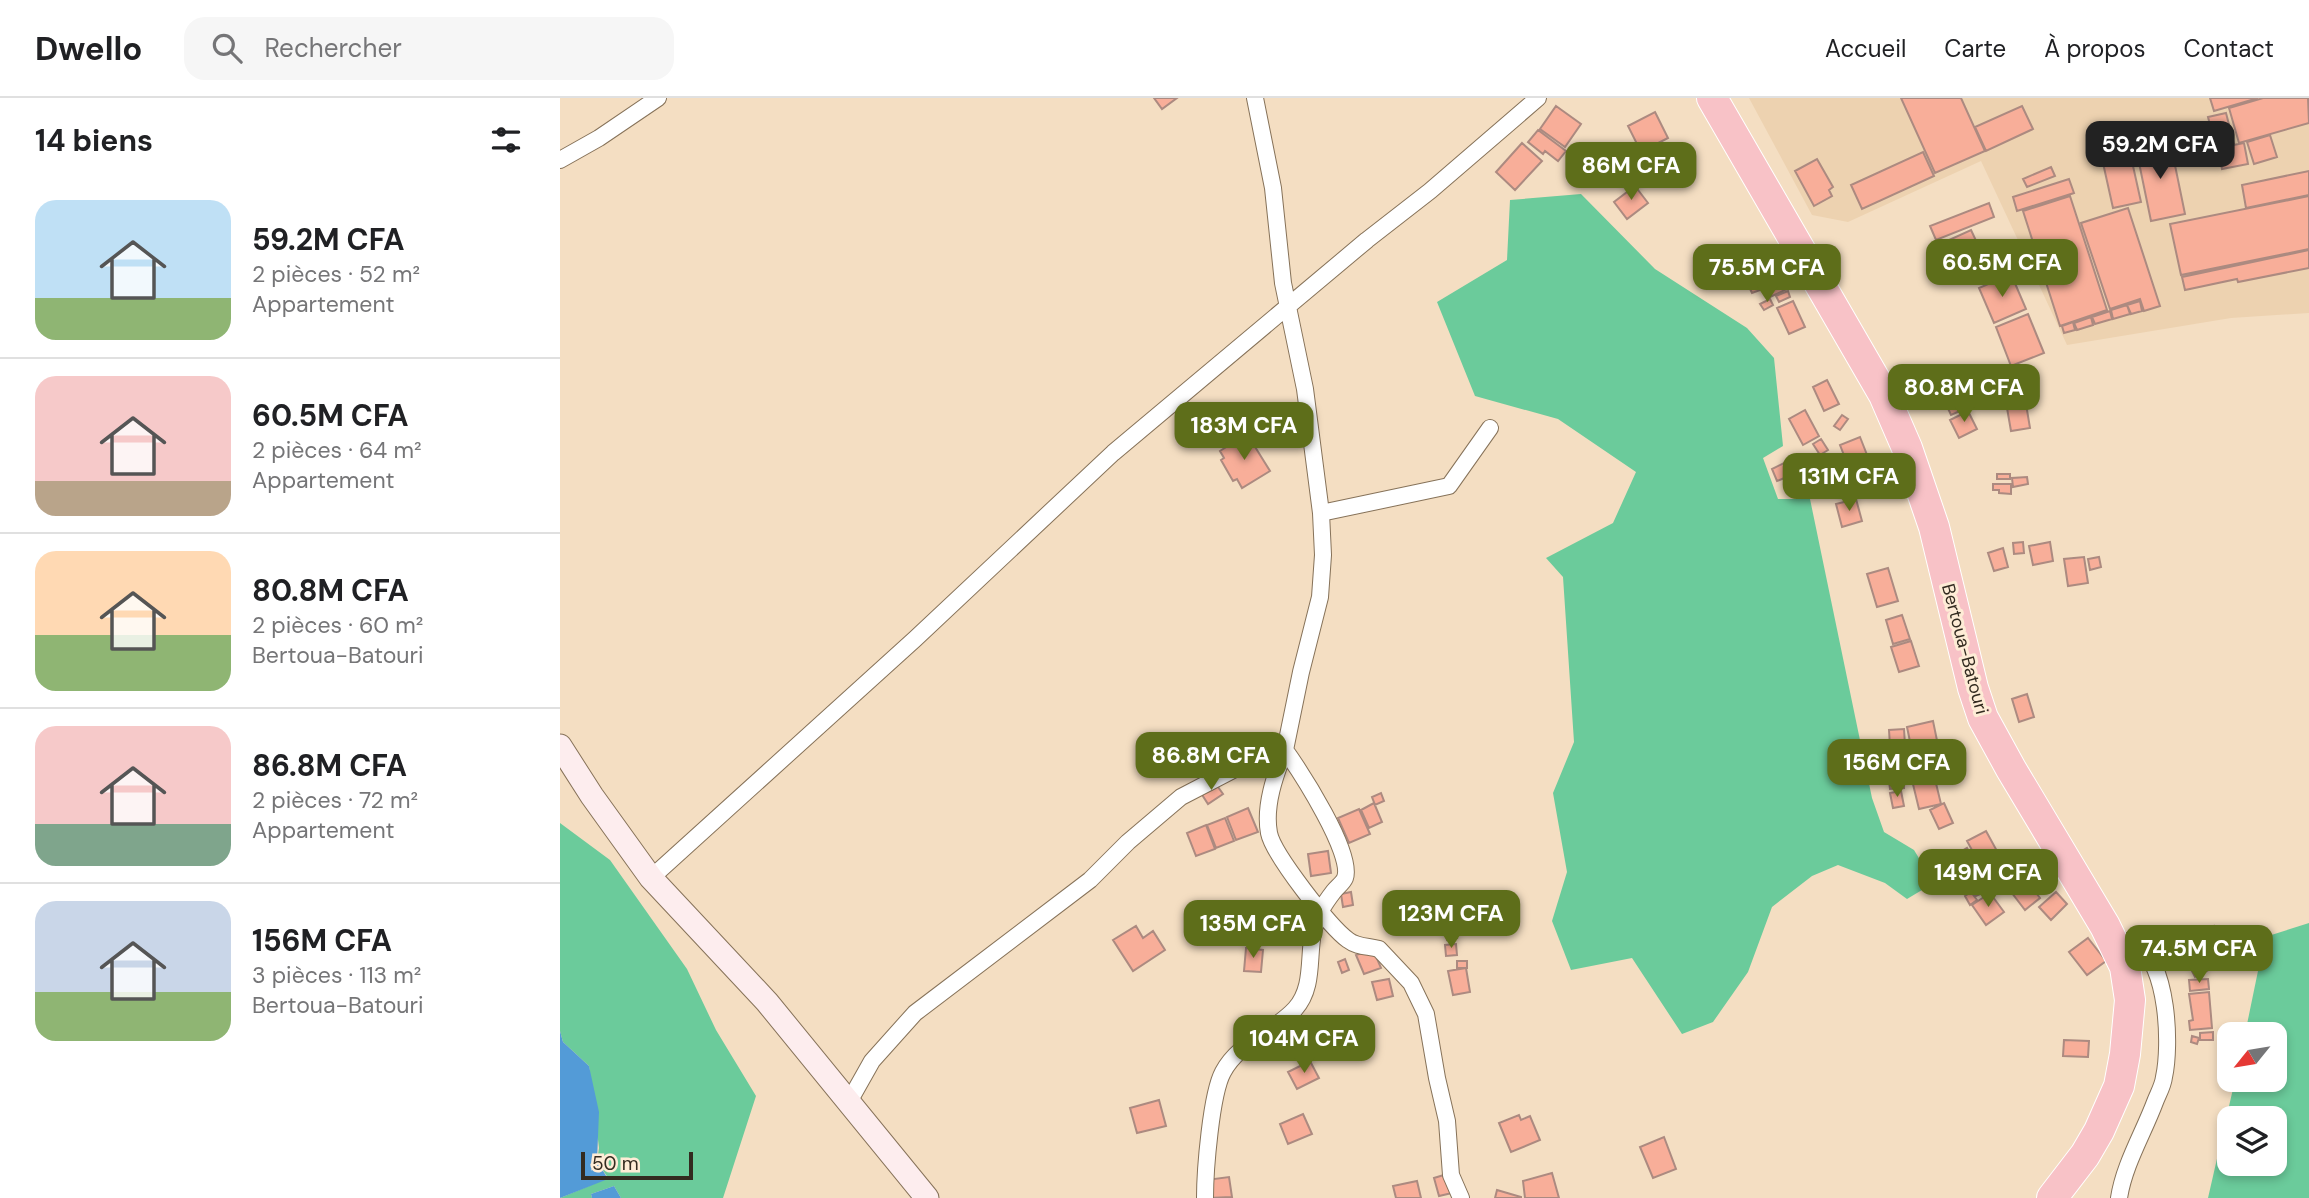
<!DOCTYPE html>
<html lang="fr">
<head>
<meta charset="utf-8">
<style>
  :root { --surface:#fff; --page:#f6f6f6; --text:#202124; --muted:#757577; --line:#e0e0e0; --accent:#5e6e1a }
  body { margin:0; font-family:"DM Sans",sans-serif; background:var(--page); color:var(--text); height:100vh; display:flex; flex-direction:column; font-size:26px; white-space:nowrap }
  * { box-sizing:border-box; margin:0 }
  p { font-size:23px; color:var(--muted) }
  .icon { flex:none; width:38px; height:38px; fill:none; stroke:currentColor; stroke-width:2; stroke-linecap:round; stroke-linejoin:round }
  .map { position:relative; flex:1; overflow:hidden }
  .drawer { display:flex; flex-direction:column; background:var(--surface); width:560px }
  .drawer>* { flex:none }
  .needle { width:46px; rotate:240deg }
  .fabs { position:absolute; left:1657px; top:924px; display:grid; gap:14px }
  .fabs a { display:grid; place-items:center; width:70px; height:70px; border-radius:14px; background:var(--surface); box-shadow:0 4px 10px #0003; font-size:35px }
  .scale { position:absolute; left:21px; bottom:18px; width:112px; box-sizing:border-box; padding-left:7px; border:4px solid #332b20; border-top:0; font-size:19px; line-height:24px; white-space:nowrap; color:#332b20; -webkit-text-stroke:5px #feecd6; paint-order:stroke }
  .price { position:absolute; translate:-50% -60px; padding:0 16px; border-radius:14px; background:var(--accent); color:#fff; font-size:23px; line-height:46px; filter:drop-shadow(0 2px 4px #0008) }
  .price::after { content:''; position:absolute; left:50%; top:42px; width:21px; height:16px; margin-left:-10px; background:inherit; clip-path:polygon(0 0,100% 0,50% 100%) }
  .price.selected { background:#222; color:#fff }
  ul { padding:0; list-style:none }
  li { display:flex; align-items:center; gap:21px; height:175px; padding:0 35px }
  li+li { border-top:2px solid var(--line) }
  li span { display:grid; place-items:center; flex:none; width:196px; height:140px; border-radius:21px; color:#555 }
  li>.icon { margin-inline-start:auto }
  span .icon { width:84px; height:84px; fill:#fffc; stroke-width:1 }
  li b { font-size:30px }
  h2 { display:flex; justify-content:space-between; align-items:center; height:84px; padding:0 35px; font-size:30px }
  header { display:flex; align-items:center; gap:42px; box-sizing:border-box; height:98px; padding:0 35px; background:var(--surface); border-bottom:2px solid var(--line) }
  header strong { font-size:33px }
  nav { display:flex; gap:38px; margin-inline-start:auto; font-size:24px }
  .search { width:490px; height:63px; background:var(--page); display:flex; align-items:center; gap:18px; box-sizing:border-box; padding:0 24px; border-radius:21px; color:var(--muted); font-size:26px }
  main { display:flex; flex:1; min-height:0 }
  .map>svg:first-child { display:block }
  .built { fill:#edd2b0 }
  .forest { fill:#6bcb9b; fill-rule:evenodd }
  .water { fill:#539bd7 }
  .building { fill:#f8ae99; stroke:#ac8a80; stroke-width:2 }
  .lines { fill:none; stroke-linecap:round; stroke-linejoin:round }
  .street-casing { stroke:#867259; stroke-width:18 }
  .secondary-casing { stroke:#867259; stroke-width:25 }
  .highway-casing { stroke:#fff; stroke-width:32 }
  .street { stroke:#fff; stroke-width:16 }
  .secondary { stroke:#fdedee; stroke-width:23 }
  .highway { stroke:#f8c2c7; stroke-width:30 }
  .labels { text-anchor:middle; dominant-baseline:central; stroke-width:6; stroke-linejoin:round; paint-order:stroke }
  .street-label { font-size:18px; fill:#332b20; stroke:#feecd6 }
</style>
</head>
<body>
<header>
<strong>Dwello</strong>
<div class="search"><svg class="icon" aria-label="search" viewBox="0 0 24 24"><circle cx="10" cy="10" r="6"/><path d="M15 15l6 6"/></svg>Rechercher</div>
<nav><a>Accueil</a><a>Carte</a><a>À propos</a><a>Contact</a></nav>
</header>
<main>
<section class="drawer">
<h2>14 biens<svg class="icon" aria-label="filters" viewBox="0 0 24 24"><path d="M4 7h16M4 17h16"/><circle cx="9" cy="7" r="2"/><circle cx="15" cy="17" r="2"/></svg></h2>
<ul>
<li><span style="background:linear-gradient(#bfe0f5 70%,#8fb573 0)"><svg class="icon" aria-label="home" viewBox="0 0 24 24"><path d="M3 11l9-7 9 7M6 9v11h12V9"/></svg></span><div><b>59.2M CFA</b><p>2 pièces · 52 m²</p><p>Appartement</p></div></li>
<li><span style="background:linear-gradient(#f6c9c9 75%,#b9a48a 0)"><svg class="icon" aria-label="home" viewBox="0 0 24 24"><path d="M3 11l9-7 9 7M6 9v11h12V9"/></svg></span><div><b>60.5M CFA</b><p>2 pièces · 64 m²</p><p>Appartement</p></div></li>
<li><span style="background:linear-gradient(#ffd9b3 60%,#8fb573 0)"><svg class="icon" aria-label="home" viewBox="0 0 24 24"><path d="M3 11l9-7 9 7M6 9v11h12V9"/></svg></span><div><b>80.8M CFA</b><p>2 pièces · 60 m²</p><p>Bertoua-Batouri</p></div></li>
<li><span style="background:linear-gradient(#f6c9c9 70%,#7fa58c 0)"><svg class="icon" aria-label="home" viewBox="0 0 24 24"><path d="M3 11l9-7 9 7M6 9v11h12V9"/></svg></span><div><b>86.8M CFA</b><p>2 pièces · 72 m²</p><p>Appartement</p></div></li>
<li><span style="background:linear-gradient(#c9d6e8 65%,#8fb573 0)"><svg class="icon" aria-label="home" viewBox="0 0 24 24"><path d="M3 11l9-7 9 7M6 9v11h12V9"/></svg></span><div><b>156M CFA</b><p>3 pièces · 113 m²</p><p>Bertoua-Batouri</p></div></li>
</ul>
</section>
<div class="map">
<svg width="1749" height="1100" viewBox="0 0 1749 1100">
  <rect width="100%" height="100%" fill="#f4dec2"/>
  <path class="built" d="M1189,0H1749V215L1671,220L1507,247L1421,63L1288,124L1252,117Z"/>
  <path class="forest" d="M1021,96L1095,171L1187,230L1214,260L1223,348L1203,360L1218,401H1250L1312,700L1324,734L1354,752L1368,775L1362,792L1347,801L1325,785L1278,767L1252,778L1212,809L1188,874L1153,924L1122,936L1072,860L1011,872L992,823L1007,774L993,695L1014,644L1003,479L986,460L1053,425L1076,374L998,321L915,298L877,204L947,162L950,102Z
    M0,725L50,762L127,871L156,932L196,998L163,1100H61L54,1088L31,1096L32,1100H0L48,1080L37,1063L39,1050L29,968L3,944L0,933Z
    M1749,825V1100H1648L1675,982H1715V936H1685L1705,839ZM1715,1020V1066H1670V1020Z"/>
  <path class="water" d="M0,933L3,944L29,968L39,1014L37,1063L48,1081L0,1100Z
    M54,1088L61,1100H32L31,1096Z"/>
  <path class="building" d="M594,0H617L602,11Z
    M1341,0H1401L1425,53L1375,75Z
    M1650,0H1698L1654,13Z
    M1703,0H1748L1749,25L1679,45L1669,10Z
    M996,8L1021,26L1005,49L980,31Z
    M1462,8L1473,31L1426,53L1415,29Z
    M1095,14L1108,40L1081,54L1068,28Z
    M1666,15L1674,46L1656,50L1648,19Z
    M978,32L1006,53L998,63L985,53L983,56L968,44Z
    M1710,37L1717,59L1694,66L1687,44Z
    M1610,43L1625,116L1591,123L1576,50Z
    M962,45L982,63L955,92L936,74Z
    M1684,45L1688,66L1662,71L1658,50Z
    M1363,54L1374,78L1302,111L1291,87Z
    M1571,59L1581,104L1553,110L1543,65Z
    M1257,61L1273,89L1269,92L1272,98L1254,108L1235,73Z
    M1491,69L1495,78L1467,89L1463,81Z
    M1749,73V97L1686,110L1682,87Z
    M1509,81L1514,95L1457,113L1453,99Z
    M1075,88L1088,105L1067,121L1054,104Z
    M1510,98L1547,212L1500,228L1463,113Z
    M1749,98V151L1621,177L1610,126Z
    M1429,105L1434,119L1376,142L1370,128Z
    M1568,110L1600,208L1584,213L1580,201L1550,211L1521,125Z
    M1411,132L1426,164L1393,179L1378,147Z
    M1749,152V170L1678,184L1677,181L1625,192L1622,179Z
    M1217,164L1229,190L1208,200L1196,174Z
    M1195,174L1203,191L1192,195L1184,178Z
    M1451,176L1466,211L1434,225L1419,190Z
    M1228,193L1230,199L1219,204L1216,198Z
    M1210,201L1213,207L1204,212L1200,206Z
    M1233,203L1245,229L1229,236L1217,210Z
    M1580,203L1582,213L1571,216L1567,207Z
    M1567,207L1570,216L1553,221L1551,212Z
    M1550,213L1552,221L1535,226L1532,219Z
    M1468,216L1484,255L1451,268L1436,229Z
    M1531,219L1533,227L1517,232L1514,225Z
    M1513,224L1515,232L1504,235L1502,228Z
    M1458,271L1465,297L1447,302L1439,277Z
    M1435,275L1438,284L1408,295L1405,286Z
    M1267,282L1279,306L1264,313L1253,289Z
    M1415,295L1418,303L1410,306L1407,298Z
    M1403,298L1409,309L1391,317L1386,306Z
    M1466,306L1470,330L1451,333L1447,310Z
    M1245,312L1259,338L1243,347L1229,321Z
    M1408,313L1417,331L1399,340L1390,322Z
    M1282,317L1288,321L1280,332L1274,328Z
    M687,336L710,373L682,390L677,381L673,383L661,362L664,360L660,353Z
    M1300,339L1309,362L1289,370L1280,347Z
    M1261,341L1268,352L1260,357L1253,346Z
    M1276,363L1283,375L1274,379L1268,368Z
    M1226,364L1232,377L1217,383L1212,371Z
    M1437,376H1450V381H1437Z
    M1467,379L1468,386L1453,389L1452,380Z
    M1433,386H1451V396L1439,395V392H1433Z
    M1296,401L1302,423L1282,429L1276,406Z
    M1463,444L1464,455L1454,456L1453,445Z
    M1490,444L1493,463L1473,467L1469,448Z
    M1443,450L1448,469L1434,473L1428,455Z
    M1524,459L1528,485L1508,488L1504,461Z
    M1539,459L1541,469L1530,472L1528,461Z
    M1328,470L1338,503L1317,509L1307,476Z
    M1342,517L1350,541L1333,546L1326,522Z
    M1351,543L1359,568L1339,574L1331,549Z
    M1467,596L1474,619L1459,624L1452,601Z
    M1373,623L1380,657L1354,663L1347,629Z
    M1344,631L1345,647L1330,648L1329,632Z
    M1373,673L1381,706L1359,711L1351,678Z
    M1343,674L1344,690L1330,691L1328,675Z
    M653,682L663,696L648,706L639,692Z
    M1341,693L1344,708L1333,710L1330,695Z
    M821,695L824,703L815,707L812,699Z
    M814,705L822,724L809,730L801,712Z
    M1384,705L1393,725L1379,731L1370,712Z
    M688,710L698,734L676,742L667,719Z
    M799,711L810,736L789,745L778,720Z
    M665,720L674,743L656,750L647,727Z
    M646,727L655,751L636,758L627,735Z
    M1426,733L1443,764L1424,774L1407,743Z
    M1407,750L1414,762L1404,768L1397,756Z
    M768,753L771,775L751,778L748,756Z
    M1460,774L1480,800L1465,812L1445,786Z
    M1425,780L1431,791L1416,798L1410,787Z
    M791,794L793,807L783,809L781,796Z
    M1411,794L1417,802L1410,807L1405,798Z
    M1496,794L1507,806L1491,822L1479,809Z
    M1430,795L1444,814L1426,827L1412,807Z
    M901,812L903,820L892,823L897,840L887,842L885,835L882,836L876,819Z
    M576,828L583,840L593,833L605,852L573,873L553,842Z
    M1654,828L1664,847L1656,851L1646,833Z
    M1639,837L1641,840L1644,839L1658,867L1635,879L1624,857L1627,855L1622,845Z
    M1528,840L1546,863L1527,877L1509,854Z
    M896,846L897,857L886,858L885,847Z
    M1618,847L1625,859L1612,866L1606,854Z
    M686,850L703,852L701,874L684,873Z
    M813,851L821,870L804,876L796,857Z
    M785,861L789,872L782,875L778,864Z
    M897,863H907V870H897Z
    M906,870L910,894L893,897L888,873Z
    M829,881L833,898L817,902L812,884Z
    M1648,881L1649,891L1630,893L1629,882Z
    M1649,894L1652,930L1630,932L1629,923L1633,922L1629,896Z
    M1653,934V942H1640V935Z
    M1632,938L1639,940L1637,946L1631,944Z
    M1504,942L1529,943L1528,959L1503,958Z
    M750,963L759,980L737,991L728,974Z
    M599,1002L606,1028L577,1035L570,1010Z
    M743,1016L752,1036L728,1046L720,1026Z
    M959,1017L961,1022L970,1018L980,1042L951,1054L939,1025Z
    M1104,1039L1116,1071L1093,1080L1080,1049Z
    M992,1075L999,1100H965L963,1083Z
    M887,1076L892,1095L879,1098L874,1080Z
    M669,1079L672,1099L648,1100L646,1082Z
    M857,1083L861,1100H836L833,1088Z
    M937,1092L961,1099V1100H935Z"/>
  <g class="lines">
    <g class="street-casing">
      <path id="street" d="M0,62L39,40L98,0
        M761,415L889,388L930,330
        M725,652C715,677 704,708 709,735C713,756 770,829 788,842C797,849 808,848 819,851L851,885L866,916L877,980L887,1023L891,1077L901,1100
        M91,780L355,541L553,355L807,142L870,93L978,0
        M1551,840C1559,842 1570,843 1577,847C1608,866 1611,947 1604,979C1603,988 1598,996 1595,1004C1583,1036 1564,1067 1559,1100
        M290,1002L312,963L355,915L530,782L568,744L621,699L725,645
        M645,1100C645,1073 651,996 663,974C679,944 713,935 735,911C754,890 748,860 753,835C756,818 764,806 774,793C777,789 783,785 785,780C794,756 740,673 725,652L741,574L760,499L763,457L761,415L745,291L723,185L713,90L695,0"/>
    </g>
    <g class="secondary-casing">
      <path id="secondary" d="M0,648L32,698L91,780L207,904L367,1100"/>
    </g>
    <g class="highway-casing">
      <path id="highway" d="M1152,0L1324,297L1347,350L1374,429L1413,590L1423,620L1451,671L1545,828L1565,869L1570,902L1565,956L1559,988L1539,1033L1525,1057L1492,1100"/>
    </g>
    <use href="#street" class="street"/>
    <use href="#secondary" class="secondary"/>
    <use href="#highway" class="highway"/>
  </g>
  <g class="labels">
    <g class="street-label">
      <text transform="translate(1405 551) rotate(75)">Bertoua-Batouri</text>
    </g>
  </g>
</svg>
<div class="fabs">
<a><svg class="needle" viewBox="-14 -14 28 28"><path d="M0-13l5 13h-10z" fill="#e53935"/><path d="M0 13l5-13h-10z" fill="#757577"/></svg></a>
<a><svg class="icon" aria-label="layers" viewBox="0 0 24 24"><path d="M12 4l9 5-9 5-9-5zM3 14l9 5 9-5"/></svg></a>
</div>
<div class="scale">50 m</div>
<b class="price selected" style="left:1600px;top:83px">59.2M CFA</b>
<b class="price" style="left:1071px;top:104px">86M CFA</b>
<b class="price" style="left:1442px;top:201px">60.5M CFA</b>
<b class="price" style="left:1207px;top:206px">75.5M CFA</b>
<b class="price" style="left:1404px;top:326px">80.8M CFA</b>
<b class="price" style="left:684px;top:364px">183M CFA</b>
<b class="price" style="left:1289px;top:415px">131M CFA</b>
<b class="price" style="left:651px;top:694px">86.8M CFA</b>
<b class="price" style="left:1337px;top:701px">156M CFA</b>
<b class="price" style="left:1428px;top:811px">149M CFA</b>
<b class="price" style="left:891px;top:852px">123M CFA</b>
<b class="price" style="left:693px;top:862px">135M CFA</b>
<b class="price" style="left:1639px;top:887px">74.5M CFA</b>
<b class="price" style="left:744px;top:977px">104M CFA</b>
</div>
</main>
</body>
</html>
